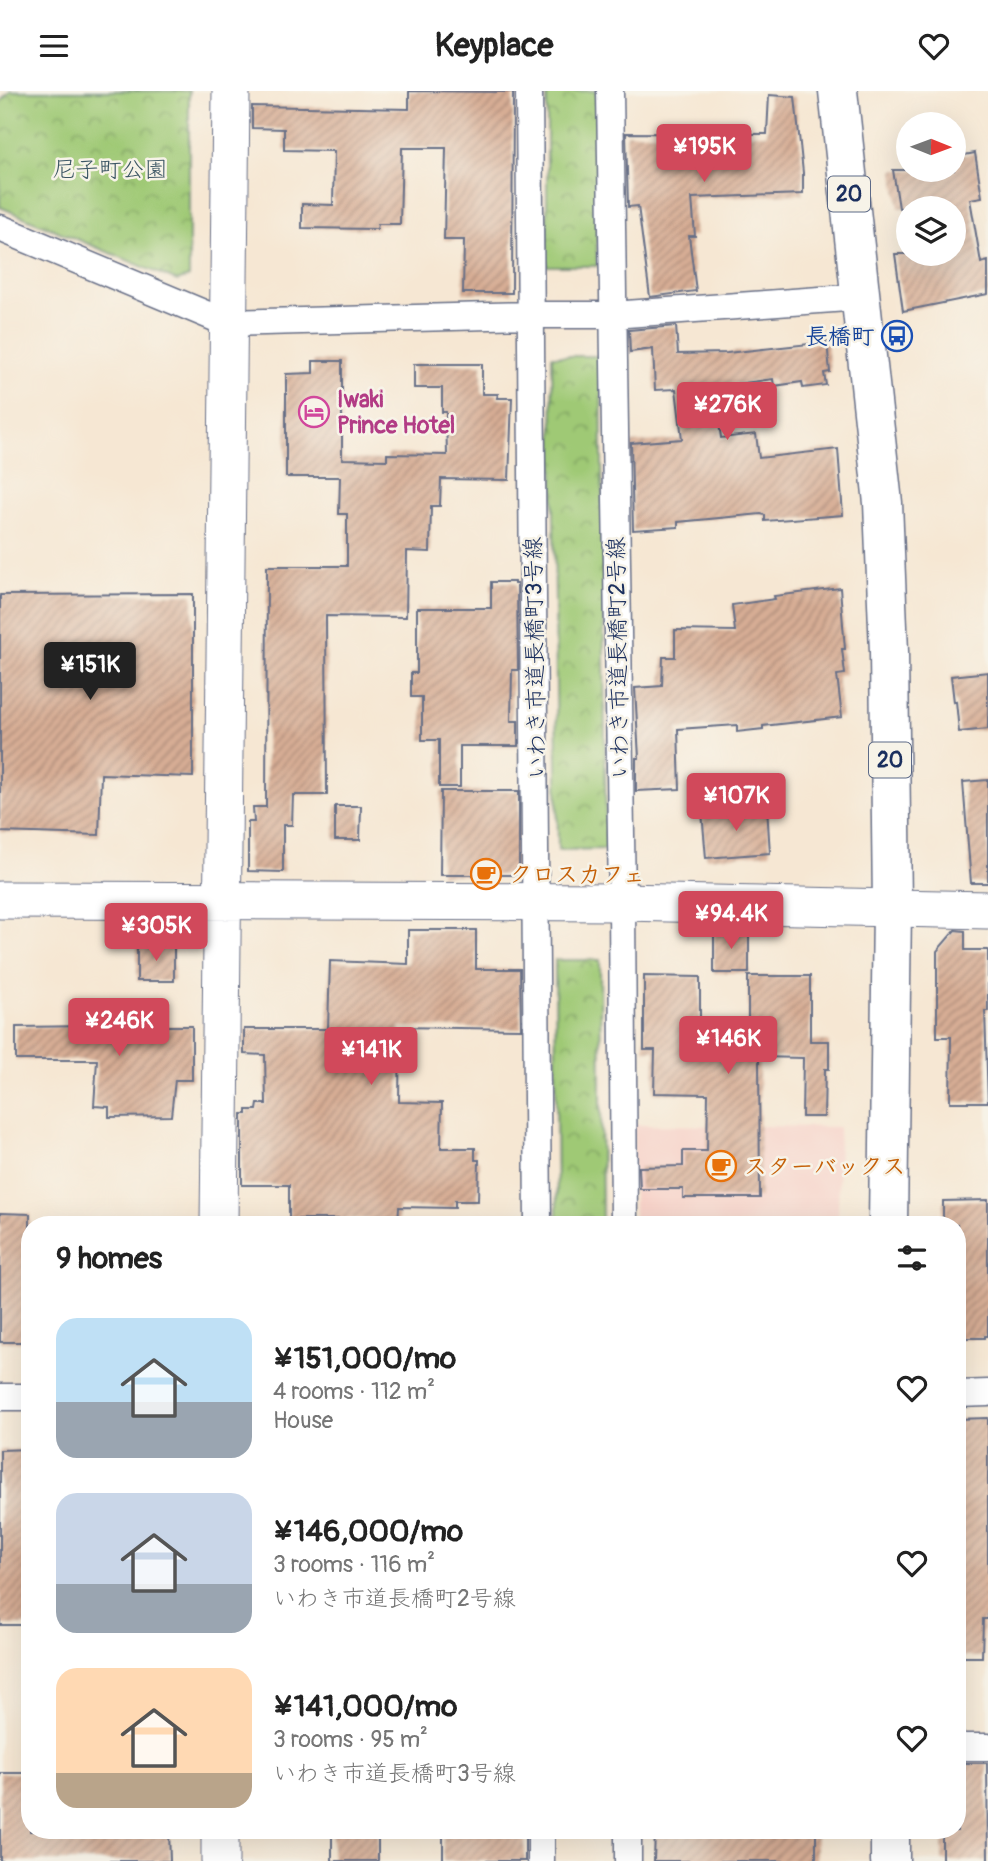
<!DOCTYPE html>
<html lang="en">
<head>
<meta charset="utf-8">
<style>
  :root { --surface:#fff; --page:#f2f2f2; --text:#222; --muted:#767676; --accent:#d1495b }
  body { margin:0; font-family:Pangolin,"Klee One",sans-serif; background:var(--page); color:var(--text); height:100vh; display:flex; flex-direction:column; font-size:26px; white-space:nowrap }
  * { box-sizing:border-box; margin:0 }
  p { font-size:23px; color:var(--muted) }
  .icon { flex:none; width:38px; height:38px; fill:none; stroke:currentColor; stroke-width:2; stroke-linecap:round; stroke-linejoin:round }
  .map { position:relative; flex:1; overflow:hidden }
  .drawer { position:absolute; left:21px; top:1125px; width:945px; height:623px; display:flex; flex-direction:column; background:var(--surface); border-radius:28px; box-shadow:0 7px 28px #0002 }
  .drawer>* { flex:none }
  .needle { width:46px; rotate:91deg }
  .buttons { position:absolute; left:896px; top:21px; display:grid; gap:14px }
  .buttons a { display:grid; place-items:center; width:70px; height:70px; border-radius:50%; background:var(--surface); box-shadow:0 7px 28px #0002; font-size:35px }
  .price { position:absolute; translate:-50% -60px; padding:0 16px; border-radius:7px; background:var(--accent); color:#fff; font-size:23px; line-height:46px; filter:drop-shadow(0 2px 4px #0008) }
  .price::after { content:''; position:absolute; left:50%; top:42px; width:21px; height:16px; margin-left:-10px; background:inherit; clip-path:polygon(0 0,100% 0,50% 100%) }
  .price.current { background:#222; color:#fff }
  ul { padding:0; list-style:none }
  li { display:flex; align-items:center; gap:21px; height:175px; padding:0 35px }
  li span { display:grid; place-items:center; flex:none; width:196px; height:140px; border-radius:21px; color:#555 }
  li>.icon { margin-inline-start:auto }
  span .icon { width:84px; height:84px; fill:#fffc; stroke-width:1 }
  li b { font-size:30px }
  h2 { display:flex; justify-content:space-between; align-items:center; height:84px; padding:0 35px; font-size:30px }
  header { display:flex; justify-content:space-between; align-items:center; height:91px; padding:0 35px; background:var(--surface); font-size:32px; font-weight:700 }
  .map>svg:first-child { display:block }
  .built { fill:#f7d1c8 }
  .park { fill:url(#park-crowns); stroke:#5d7c6a; stroke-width:2 }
  .building { fill:url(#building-hatch) }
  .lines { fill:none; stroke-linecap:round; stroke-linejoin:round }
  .street-casing { stroke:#686f87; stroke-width:29 }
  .secondary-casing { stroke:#686f87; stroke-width:39 }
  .primary-casing { stroke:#686f87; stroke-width:41 }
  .street { stroke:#fff; stroke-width:26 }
  .secondary { stroke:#fff; stroke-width:37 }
  .primary { stroke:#fff; stroke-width:38 }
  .labels { text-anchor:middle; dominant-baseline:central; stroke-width:5; stroke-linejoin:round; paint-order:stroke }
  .shield { fill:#f7f3e8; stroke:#5d6a87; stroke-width:2 }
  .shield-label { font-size:21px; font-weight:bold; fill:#1b2f5e }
  .park-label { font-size:23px; fill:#3c5664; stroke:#f7f3e8 }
  .transit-label { font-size:23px; font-weight:bold; fill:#164399; stroke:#f7f3e8; text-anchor:end }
  .hotel-label { font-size:23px; font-weight:bold; fill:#b23c85; stroke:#f7f3e8; text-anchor:start }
  .street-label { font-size:23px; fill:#1b2f5e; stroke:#f7f3e8 }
  .food-label { font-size:23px; font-weight:bold; fill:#c56008; stroke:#f7f3e8; text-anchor:start }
</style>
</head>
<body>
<header><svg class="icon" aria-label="menu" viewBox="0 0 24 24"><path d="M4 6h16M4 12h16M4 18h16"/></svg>Keyplace<svg class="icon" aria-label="heart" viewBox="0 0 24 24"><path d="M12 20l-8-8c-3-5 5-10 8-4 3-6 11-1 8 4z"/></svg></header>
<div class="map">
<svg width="988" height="1770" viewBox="0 0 988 1770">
  <defs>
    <pattern id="park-crowns" width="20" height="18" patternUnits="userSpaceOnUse" patternTransform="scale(1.75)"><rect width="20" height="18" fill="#9fc975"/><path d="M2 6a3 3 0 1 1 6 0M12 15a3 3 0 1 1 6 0" fill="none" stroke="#81a463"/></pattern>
    <pattern id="building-hatch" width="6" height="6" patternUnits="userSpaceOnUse" patternTransform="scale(1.75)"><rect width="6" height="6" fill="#d7ad94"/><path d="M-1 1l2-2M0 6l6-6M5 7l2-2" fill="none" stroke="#ae8d7c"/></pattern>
  </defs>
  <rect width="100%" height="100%" fill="#f7f3e8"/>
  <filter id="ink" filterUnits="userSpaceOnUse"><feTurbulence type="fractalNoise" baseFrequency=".0143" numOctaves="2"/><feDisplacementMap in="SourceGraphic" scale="14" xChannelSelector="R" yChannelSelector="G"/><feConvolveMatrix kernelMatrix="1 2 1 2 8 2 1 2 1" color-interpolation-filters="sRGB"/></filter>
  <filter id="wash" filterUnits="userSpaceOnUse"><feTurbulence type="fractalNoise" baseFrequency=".00686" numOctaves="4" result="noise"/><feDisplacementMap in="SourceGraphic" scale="28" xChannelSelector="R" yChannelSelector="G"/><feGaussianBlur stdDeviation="1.57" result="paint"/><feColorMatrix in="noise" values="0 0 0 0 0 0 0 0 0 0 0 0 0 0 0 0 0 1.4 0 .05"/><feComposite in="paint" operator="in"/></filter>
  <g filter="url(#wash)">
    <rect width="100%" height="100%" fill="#f6e7d3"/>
    <path class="built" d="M634,1034L839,1036L838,1134H634Z"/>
    <path class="park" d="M10,0H189V186L177,190L0,116V11Z
      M547,0H596L597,175H547Z
      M552,265H601L606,758L558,759Z
      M555,869H600L602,1134H557Z"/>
    <g id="blocks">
      <path class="building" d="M409,0L513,1L512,202H463L464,149H444L446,57H402L400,133H378L377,138L302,137V113L333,114L334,60L284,59V38L252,37V15L409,18Z
        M769,4L795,6L803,82V103L692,107L695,145H689L696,200L650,206L638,115L628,116L626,42L767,43Z
        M975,62L982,106L970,108L981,172L988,170V203L903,220L895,163H954V117H899L893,79H954V66Z
        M676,235L678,263L727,262L827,251L830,281L824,282L826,294L803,297L802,291L774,295L773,288L714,296L721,347L756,343L759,367L838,358L843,424L765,430V424L761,423L678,431V436L633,439L631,352L682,348L676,298L655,299L653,258L630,261L629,239Z
        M313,270H342V368L387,369V363L447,364L446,321H442V297H414V273H482V303H498L497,307H512L509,389L441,388L440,415H431L430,461L407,460L406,526L326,525L327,704H293L292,734H283V781L248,780V731H254L253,716H266L267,475H347V423H339L340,386H286V283L313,282Z
        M491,491H514V493H517L518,579H512L511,630H518V655H460V696H439V649H422V606H411V582H417V517H491Z
        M840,497L845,558H842L845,583L837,584L842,626L763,635V638L737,641V634L678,638L680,698L636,700V667H639L635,597L662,595L663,566H675V539L735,540L732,514L775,508L774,505Z
        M193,503V686L101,683L99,744L0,741V504Z
        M988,581V638L959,641L956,610L954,611L951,585Z
        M988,689V792H971L963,691Z
        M441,700H519V784H440Z
        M335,715H361L360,749H335Z
        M767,717L770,762L706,767L702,721Z
        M714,837L749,838V882H714Z
        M408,839H476V878H520L521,938L400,936L399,1011L442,1012L441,1057H475V1069H479L478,1110H455V1117L399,1116L398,1132L368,1131V1128H289V1094H242V1023H247V1019H257L258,1013H266L265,964L244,963V938H328L330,870L408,873Z
        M955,839L965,840V859H988V920H985L988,1011H950L951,946H937V860Z
        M137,853H174V890H137Z
        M644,885L700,886V947L748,949V885H810V950H829V978H825L824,1026H802L803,967L759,966L760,1107H683V1098H640L639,1076L683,1075V1060H707L708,1003L654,1002L655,959H644Z
        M134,910V935H192V989H175L171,1025L109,1026V1016L94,1015L97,969H16V936L94,935V911Z
        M988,1109V1245H985V1247H957V1134H943V1110Z
        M0,1122L30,1123V1251H0Z
        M988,1327V1528H983L982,1566H957V1328Z
        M30,1358V1534H0V1359Z
        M957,1672H987L988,1770H942V1740H957Z
        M0,1682H30V1740H169L170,1770H0Z
        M332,1740H378V1770H332Z
        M443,1740H525V1770H443Z
        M655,1740H816V1770H654Z"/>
    </g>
  </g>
  <g filter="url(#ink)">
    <use href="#blocks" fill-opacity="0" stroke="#686f87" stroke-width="2"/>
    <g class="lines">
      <g class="street-casing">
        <path id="street" d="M529,0L538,1134
          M610,0L622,811L624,1134
          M0,137L227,232L531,224H612L861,206
          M957,1303L988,1302
          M0,1306H30
          M957,1656H988
          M541,1740V1770
          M628,1770V1740"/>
      </g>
      <g class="secondary-casing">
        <path id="secondary" d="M0,809L622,811L988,819
          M219,1134L231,0
          M220,1740V1770"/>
      </g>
      <g class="primary-casing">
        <path id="primary" d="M838,0L883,412L889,561L892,816L888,1134
          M890,1740V1770"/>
      </g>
      <use href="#street" class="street"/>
      <use href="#secondary" class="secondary"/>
      <use href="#primary" class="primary"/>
    </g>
  </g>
  <defs>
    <g id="bus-ring" transform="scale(1.575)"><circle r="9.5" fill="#f7f3e8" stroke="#1a4fb4" stroke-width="1.5"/><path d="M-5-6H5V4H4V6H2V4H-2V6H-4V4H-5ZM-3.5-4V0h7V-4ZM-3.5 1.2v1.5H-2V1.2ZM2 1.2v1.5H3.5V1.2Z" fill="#1a4fb4"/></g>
    <g id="hotel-ring" transform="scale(1.575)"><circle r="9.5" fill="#f7f3e8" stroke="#d1479c" stroke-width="1.5"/><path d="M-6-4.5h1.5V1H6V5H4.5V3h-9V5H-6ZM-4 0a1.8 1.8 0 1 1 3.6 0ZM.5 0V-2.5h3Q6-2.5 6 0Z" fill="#d1479c"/></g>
    <g id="cafe-ring" transform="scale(1.575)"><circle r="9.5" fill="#f7f3e8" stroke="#e8710a" stroke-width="1.5"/><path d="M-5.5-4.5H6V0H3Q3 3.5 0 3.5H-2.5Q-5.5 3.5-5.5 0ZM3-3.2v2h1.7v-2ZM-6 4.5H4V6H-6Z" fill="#e8710a"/></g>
  </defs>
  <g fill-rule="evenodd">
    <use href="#bus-ring" x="897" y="245"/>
    <use href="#hotel-ring" x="314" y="321"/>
    <use href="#cafe-ring" x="486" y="783"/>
    <use href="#cafe-ring" x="721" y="1075"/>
  </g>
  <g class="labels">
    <g class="shield">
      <rect x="828" y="85.5" width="42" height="35" rx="5"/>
      <rect x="869" y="651.5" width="42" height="35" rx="5"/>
    </g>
    <g class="shield-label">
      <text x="849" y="103">20</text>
      <text x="890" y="669">20</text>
    </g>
    <g class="park-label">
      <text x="110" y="78">尼子町公園</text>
    </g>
    <g class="transit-label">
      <text x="874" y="245">長橋町</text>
    </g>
    <g class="hotel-label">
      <text x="337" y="308">Iwaki<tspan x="337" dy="26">Prince Hotel</tspan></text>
    </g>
    <g class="street-label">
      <text transform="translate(535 567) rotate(-91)">いわき市道長橋町3号線</text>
      <text transform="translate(618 567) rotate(-91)">いわき市道長橋町2号線</text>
    </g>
    <g class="food-label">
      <text x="509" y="783">クロスカフェ</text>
      <text x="744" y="1075">スターバックス</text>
    </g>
  </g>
</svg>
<div class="buttons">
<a><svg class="needle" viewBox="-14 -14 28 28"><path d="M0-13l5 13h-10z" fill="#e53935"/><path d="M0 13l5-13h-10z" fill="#767676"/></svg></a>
<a><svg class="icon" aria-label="layers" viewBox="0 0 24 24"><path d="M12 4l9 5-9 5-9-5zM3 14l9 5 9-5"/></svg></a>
</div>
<b class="price" style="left:704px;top:93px">¥195K</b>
<b class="price" style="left:727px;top:351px">¥276K</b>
<b class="price current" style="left:90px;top:611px">¥151K</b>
<b class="price" style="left:736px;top:742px">¥107K</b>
<b class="price" style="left:731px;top:860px">¥94.4K</b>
<b class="price" style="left:156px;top:872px">¥305K</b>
<b class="price" style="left:119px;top:967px">¥246K</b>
<b class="price" style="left:728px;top:985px">¥146K</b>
<b class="price" style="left:371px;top:996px">¥141K</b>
<section class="drawer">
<h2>9 homes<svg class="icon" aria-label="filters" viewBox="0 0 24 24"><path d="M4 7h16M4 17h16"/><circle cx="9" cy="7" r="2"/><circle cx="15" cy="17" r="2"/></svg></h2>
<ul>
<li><span style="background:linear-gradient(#bfe0f5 60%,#9aa5b1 0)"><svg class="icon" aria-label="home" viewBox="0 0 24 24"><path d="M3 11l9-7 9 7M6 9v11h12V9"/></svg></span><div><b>¥151,000/mo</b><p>4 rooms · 112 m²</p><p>House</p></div><svg class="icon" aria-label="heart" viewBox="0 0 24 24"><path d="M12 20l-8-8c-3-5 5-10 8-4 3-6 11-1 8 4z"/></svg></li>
<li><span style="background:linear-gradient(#c9d6e8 65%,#9aa5b1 0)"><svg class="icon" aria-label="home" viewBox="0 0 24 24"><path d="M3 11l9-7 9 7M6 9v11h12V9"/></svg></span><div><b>¥146,000/mo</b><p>3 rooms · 116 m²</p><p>いわき市道長橋町2号線</p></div><svg class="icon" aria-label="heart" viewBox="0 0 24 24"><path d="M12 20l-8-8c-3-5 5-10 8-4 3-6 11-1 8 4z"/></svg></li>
<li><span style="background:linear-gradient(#ffd9b3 75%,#b9a48a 0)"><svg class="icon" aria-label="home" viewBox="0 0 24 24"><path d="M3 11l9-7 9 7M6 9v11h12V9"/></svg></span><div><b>¥141,000/mo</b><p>3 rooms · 95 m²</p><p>いわき市道長橋町3号線</p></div><svg class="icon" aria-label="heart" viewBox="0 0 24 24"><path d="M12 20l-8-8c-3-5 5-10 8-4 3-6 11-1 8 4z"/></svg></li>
</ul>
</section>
</div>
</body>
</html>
